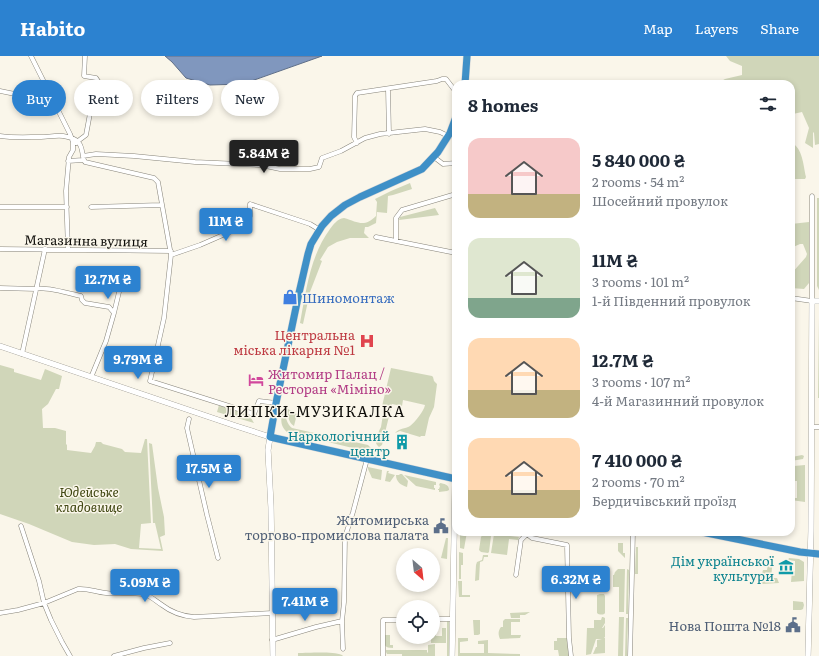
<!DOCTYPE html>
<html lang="en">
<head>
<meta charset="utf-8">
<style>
  :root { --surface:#fff; --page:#f2f2f3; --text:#1f2937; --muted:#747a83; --accent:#2c82d0 }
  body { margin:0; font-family:Literata,serif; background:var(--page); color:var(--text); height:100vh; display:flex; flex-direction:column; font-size:15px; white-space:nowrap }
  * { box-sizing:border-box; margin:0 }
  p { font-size:13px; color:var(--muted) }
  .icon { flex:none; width:22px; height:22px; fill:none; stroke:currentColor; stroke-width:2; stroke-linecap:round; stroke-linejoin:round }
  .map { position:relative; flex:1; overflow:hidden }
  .panel { position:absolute; left:452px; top:24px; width:343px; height:456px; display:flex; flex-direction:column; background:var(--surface); border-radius:12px; box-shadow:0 2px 6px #0003 }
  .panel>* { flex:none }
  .top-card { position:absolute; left:12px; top:24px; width:380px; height:36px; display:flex; gap:8px }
  .needle { width:26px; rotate:152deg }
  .tools { position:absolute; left:396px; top:492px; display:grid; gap:8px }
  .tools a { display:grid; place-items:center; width:44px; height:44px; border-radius:50%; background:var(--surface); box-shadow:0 2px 6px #0003; font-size:20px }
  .price { position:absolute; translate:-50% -34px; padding:0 9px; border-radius:4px; background:var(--accent); color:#fff; font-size:13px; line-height:26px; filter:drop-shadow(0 1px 2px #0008) }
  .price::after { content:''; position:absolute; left:50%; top:24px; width:12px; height:9px; margin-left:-6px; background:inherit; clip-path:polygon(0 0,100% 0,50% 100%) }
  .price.current { background:#222; color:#fff }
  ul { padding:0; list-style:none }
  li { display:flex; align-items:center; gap:12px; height:100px; padding:0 16px }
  li span { display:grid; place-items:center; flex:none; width:112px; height:80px; border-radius:12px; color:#555 }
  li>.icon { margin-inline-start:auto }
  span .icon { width:48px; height:48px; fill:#fffc; stroke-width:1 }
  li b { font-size:17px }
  h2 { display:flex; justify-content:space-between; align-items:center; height:48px; padding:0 16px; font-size:17px }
  .chip { padding:0 14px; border-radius:18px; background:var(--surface); box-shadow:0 2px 6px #0003; font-size:14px; line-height:36px }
  .chip.current { background:var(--accent); color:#fff }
  header { display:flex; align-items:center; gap:24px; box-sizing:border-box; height:56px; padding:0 20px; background:var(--accent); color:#fff }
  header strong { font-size:19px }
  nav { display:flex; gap:22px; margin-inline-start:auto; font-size:14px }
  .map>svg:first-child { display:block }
  .green { fill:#d0d6b9 }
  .water { fill:#8097be; stroke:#5e6e88 }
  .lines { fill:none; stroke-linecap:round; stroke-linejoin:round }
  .street-casing { stroke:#87847a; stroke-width:5 }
  .secondary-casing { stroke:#87847a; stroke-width:6 }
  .highway-casing { stroke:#d8d8d8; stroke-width:8 }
  .street { stroke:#fff; stroke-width:4 }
  .secondary { stroke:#fff; stroke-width:5.5 }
  .highway { stroke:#3f90c7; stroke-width:7 }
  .labels { text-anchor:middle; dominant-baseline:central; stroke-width:3; stroke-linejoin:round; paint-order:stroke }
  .street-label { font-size:13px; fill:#0e0d09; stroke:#faf6ea }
  .shop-label { font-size:13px; fill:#366cbe; stroke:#faf6ea; text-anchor:start }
  .health-label { font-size:13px; fill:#be3a42; stroke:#faf6ea; text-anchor:end }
  .hotel-label { font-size:13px; fill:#b23c85; stroke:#faf6ea; text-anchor:start }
  .culture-label { font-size:13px; fill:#0d838f; stroke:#faf6ea; text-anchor:end }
  .park-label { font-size:13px; font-style:italic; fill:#404712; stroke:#faf6ea }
  .service-label { font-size:13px; fill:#4e5e75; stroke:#faf6ea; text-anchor:end }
  .quarter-label { font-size:15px; letter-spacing:1px; fill:#0e0d09; stroke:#faf6ea }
</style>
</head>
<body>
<header>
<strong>Habito</strong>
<nav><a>Map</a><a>Layers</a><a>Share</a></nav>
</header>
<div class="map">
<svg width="819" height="600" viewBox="0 0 819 600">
  <rect width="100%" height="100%" fill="#faf6ea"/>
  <path class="green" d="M726,0H819V88L815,89L814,77L813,76V92L805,87L809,72L802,56L793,58L791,60V28H716L725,23L742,19V10L730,5Z
    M791,86C803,93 803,108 806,121L805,123H791Z
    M410,127L412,133L393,139L388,140L387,157L377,156L376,167L368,171H365L364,177L369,182H350L337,186L328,191L320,204L322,205L310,236L303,268L300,267C306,235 310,200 330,173C333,169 337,163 344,162C358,166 364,172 376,160L377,146L375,143L391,135Z
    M817,142H819V234L817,230Z
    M435,152L439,159L399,164L400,161Z
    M809,166V227L804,233L791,232V218L806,201L807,198L803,188H800L791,192V168Z
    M819,261V342H818Z
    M0,309L14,313V316L41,324L45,313L62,320L59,333H56L48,348L42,353L43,372H55L66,375V388L67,389V394L91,397L95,390L96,386H101L103,388L122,393L125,396L141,397L145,383H147L151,467L141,468L139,492L161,493L155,467H153L149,387L152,388L158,432L164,461L165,479L160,481L163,495L131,493L115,488L94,489L72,486L29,468L0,458Z
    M391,312L432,320L433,321L434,325L437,328L434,351L429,362L425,380H421L420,381L400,375L395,377C399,372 405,373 410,370C415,366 424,355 425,349L403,344L402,350L392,348L382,389L379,391L377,389L376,387L379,375L381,371L384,352L382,351L383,346Z
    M219,349L248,357L254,367L217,356Z
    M286,352L297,358L294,370C288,367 288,358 286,352Z
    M282,355C287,360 286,368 292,372L368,389L371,392L370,395L369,396L287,376C280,370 281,364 282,355Z
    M802,399L804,400L803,403L791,405L792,401Z
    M805,409V446L791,444V442H797V425H793L794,410Z
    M368,411L382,414L381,424L372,422L368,413Z
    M387,415H389L388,417L395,419L390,426L385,425Z
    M400,418H402L408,425L407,431C401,429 396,426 396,419H399Z
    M404,419L436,426V429H434V432H435V434L416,430Z
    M440,427C444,428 449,428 449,434L447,435L439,436V434H438V433H439L440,430L439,429Z
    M460,476H467L464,493L460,492Z
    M483,478H489L491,480L489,496L488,497L481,496L479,494L481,481Z
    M494,478L519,481L518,484L509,483L507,499L491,497Z
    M446,482H448L447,503L441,502Z
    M618,487H623V497H625V502L618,495Z
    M636,491H638V518H635Z
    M459,496L463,497V509H461V523H459Z
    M483,499H488V501H484L483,505L480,506L479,524L475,525L476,509L477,506L482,504Z
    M769,501L773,502L771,522H777L779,527L760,528V525L763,514H767Z
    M789,502L799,503L804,506V525L791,526L792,515H795V505L788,504Z
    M618,513H625L624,556H619V531H613V519H614L615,516Z
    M627,513L629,514L628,558H626Z
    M458,525H462V539H470V541H459Z
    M600,538H604L605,540V557C604,559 599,559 597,557V539Z
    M793,545L803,546L804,549L803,553L801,554H793Z
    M530,556L525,559H520V562H511L510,557Z
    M602,561H603L605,562V567L602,572H603L605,569V581L604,582H605V597L593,598L596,591H597V584L602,583H596L591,598L586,599L587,572H594V564H601Z
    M619,561H624L623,600H618Z
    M626,562H628L627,600H625Z
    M505,563H520V566H511V579H521L520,582L500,583C498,578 498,575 501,571H503V565Z
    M473,564H480V578L478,579H474Z
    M448,565L449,566V600H447V566Z
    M442,572H446V587H431V581H433V574H435L436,580H442Z
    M384,579H390V589H393V592C383,592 384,588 384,579Z
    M458,582H468V585L460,586V597H484V588H478V585L488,584V597L520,598V600H458Z
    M557,582H567L569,600H559L558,594H554V585H557Z
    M435,588V600H402V598H387L386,596V594H427V596L428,597V589Z
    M298,597C309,597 332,595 342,599L343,600H298Z"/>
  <path class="water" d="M165,0H322L243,28L210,29L186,22L172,6Z"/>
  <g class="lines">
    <g class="street-casing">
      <path id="street" d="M31,0L70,78L73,86V94L69,101L66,135L68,194
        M388,33L389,78
        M0,35L54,46
        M0,80C13,82 28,81 41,81C48,81 56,79 63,80C68,81 75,82 78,86C84,92 81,100 85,106L154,122L158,126L171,199L164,262L150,325L254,358L259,345L276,347
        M76,87L78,85L86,79L91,52L100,28L96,22L84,20L85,0
        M357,87L354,81L355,44V40L357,37L437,25L442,23H446L456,36
        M83,100L96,98L134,100L195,106L261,109L280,113H310L319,111L322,102L341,95L365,82L380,78L425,73L440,76L448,80
        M434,101L443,108L456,107
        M68,105L83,104
        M0,151H67
        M91,151L161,149
        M376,181L456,197
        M396,185V162L402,154L456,138
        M0,193L171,195
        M171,199L200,189L239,172L250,160V148L310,168L320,174
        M0,232L36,233C44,230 72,238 81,240L82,244L85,247L109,251L114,257L106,285L92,319
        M791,242L812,245V140
        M114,257L119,236
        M22,298L45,193
        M189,363L187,372L207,459L218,502
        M812,371H819
        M21,470L39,525L44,547L51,564L62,586L70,600
        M527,478L532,482L567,489L569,582L571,600
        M516,519L521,484L527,478V476
        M0,557L18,554L44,547L78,533C88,532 96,536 106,537C117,539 138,535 146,539C152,541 157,546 162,549C171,556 182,560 194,561L272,557
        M433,563H452
        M272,584L316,571L342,565
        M343,593L342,565L344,546L345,481L353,456L367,403
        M114,600L144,592L170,587
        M383,600V564H403
        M630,600L633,476"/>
    </g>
    <g class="secondary-casing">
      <path id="secondary" d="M0,290L236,370L270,381L268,394L271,451L273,600
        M452,600L455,429L456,421
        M808,600L811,475L812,245H819"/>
    </g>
    <g class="highway-casing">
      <path id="highway" d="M465,28L467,0
        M456,61L450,77L438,96L422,113L360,141L345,149L331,160L322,170L311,188L308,198L299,237L276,347L270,381L456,423
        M702,476L800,496L819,498"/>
    </g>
    <use href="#street" class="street"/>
    <use href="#secondary" class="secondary"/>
    <use href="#highway" class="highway"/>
  </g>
  <defs>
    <g id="shop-bare" transform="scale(1.2)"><path d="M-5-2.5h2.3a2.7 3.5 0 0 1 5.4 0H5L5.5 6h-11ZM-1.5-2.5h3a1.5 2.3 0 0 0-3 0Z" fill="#3f7fe0" stroke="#faf6ea" stroke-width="2.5" paint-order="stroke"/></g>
    <g id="hospital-bare" transform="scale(1.2)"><path d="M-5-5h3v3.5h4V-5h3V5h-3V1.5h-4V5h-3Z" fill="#e0444e" stroke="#faf6ea" stroke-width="2.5" paint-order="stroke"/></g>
    <g id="hotel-bare" transform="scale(1.2)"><path d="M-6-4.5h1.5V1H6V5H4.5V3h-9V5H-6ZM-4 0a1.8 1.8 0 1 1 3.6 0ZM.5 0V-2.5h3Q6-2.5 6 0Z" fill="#d1479c" stroke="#faf6ea" stroke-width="2.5" paint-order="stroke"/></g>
    <g id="building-bare" transform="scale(1.2)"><path d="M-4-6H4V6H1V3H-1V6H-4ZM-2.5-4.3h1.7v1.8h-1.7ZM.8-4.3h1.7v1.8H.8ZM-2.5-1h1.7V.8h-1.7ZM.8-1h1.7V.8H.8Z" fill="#0f9aa8" stroke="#faf6ea" stroke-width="2.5" paint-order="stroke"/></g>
    <g id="civic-bare" transform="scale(1.2)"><path d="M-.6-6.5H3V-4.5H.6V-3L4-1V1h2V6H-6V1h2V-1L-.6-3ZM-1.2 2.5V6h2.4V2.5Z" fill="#5c6f8a" stroke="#faf6ea" stroke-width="2.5" paint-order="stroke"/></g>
    <g id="museum-bare" transform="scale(1.2)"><path d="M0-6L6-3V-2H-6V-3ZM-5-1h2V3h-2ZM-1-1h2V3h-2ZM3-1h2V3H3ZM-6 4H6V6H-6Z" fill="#0f9aa8" stroke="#faf6ea" stroke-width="2.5" paint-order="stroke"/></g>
  </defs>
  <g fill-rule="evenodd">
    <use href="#shop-bare" x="290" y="241"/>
    <use href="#hospital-bare" x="367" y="285"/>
    <use href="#hotel-bare" x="256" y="324"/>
    <use href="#building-bare" x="402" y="386"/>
    <use href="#civic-bare" x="441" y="470"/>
    <use href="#museum-bare" x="786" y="511"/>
    <use href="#civic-bare" x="793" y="569"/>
  </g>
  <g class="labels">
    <g class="street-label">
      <text transform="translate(86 184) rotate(1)">Магазинна вулиця</text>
    </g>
    <g class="shop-label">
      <text x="302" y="241">Шиномонтаж</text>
    </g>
    <g class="health-label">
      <text x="355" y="278">Центральна<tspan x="355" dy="15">міська лікарня №1</tspan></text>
    </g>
    <g class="hotel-label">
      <text x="268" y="317">Житомир Палац /<tspan x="268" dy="15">Ресторан «Міміно»</tspan></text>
    </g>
    <g class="culture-label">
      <text x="390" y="379">Наркологічний<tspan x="390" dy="15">центр</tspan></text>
      <text x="774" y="504">Дім української<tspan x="774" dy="15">культури</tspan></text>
    </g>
    <g class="park-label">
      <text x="89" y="435">Юдейське<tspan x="89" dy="15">кладовище</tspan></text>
    </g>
    <g class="service-label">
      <text x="429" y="463">Житомирська<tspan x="429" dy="15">торгово-промислова палата</tspan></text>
      <text x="781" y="569">Нова Пошта №18</text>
    </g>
    <g class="quarter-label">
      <text x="315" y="354">ЛИПКИ-МУЗИКАЛКА</text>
    </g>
  </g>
</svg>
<div class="tools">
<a><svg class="needle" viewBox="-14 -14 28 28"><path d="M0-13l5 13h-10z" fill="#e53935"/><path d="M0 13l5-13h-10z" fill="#747a83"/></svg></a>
<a><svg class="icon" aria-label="locate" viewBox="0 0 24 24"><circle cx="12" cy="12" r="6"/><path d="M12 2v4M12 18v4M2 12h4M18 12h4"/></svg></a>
</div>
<b class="price current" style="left:264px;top:118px">5.84M ₴</b>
<b class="price" style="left:226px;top:186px">11M ₴</b>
<b class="price" style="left:108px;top:244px">12.7M ₴</b>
<b class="price" style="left:138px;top:324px">9.79M ₴</b>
<b class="price" style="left:209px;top:433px">17.5M ₴</b>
<b class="price" style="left:576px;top:544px">6.32M ₴</b>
<b class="price" style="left:145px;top:547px">5.09M ₴</b>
<b class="price" style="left:305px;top:566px">7.41M ₴</b>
<div class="top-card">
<a class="chip current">Buy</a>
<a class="chip">Rent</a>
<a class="chip">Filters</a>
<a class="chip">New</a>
</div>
<section class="panel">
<h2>8 homes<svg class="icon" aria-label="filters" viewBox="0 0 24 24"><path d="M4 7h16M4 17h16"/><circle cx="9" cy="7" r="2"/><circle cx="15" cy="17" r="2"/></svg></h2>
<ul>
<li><span style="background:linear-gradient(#f6c9c9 70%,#c2b280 0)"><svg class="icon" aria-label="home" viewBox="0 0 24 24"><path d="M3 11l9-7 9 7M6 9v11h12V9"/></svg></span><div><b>5 840 000 ₴</b><p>2 rooms · 54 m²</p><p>Шосейний провулок</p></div></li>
<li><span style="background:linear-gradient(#dfe7d0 75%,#7fa58c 0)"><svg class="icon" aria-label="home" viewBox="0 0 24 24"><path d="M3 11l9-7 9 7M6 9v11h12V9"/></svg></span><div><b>11M ₴</b><p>3 rooms · 101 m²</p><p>1-й Південний провулок</p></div></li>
<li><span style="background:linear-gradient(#ffd9b3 65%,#c2b280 0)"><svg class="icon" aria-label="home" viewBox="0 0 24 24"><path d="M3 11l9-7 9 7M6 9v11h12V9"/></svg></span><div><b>12.7M ₴</b><p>3 rooms · 107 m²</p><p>4-й Магазинний провулок</p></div></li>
<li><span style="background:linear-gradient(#ffd9b3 65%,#c2b280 0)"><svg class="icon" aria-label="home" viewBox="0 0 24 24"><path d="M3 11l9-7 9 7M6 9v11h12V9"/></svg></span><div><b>7 410 000 ₴</b><p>2 rooms · 70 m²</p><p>Бердичівський проїзд</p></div></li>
</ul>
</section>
</div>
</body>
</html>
